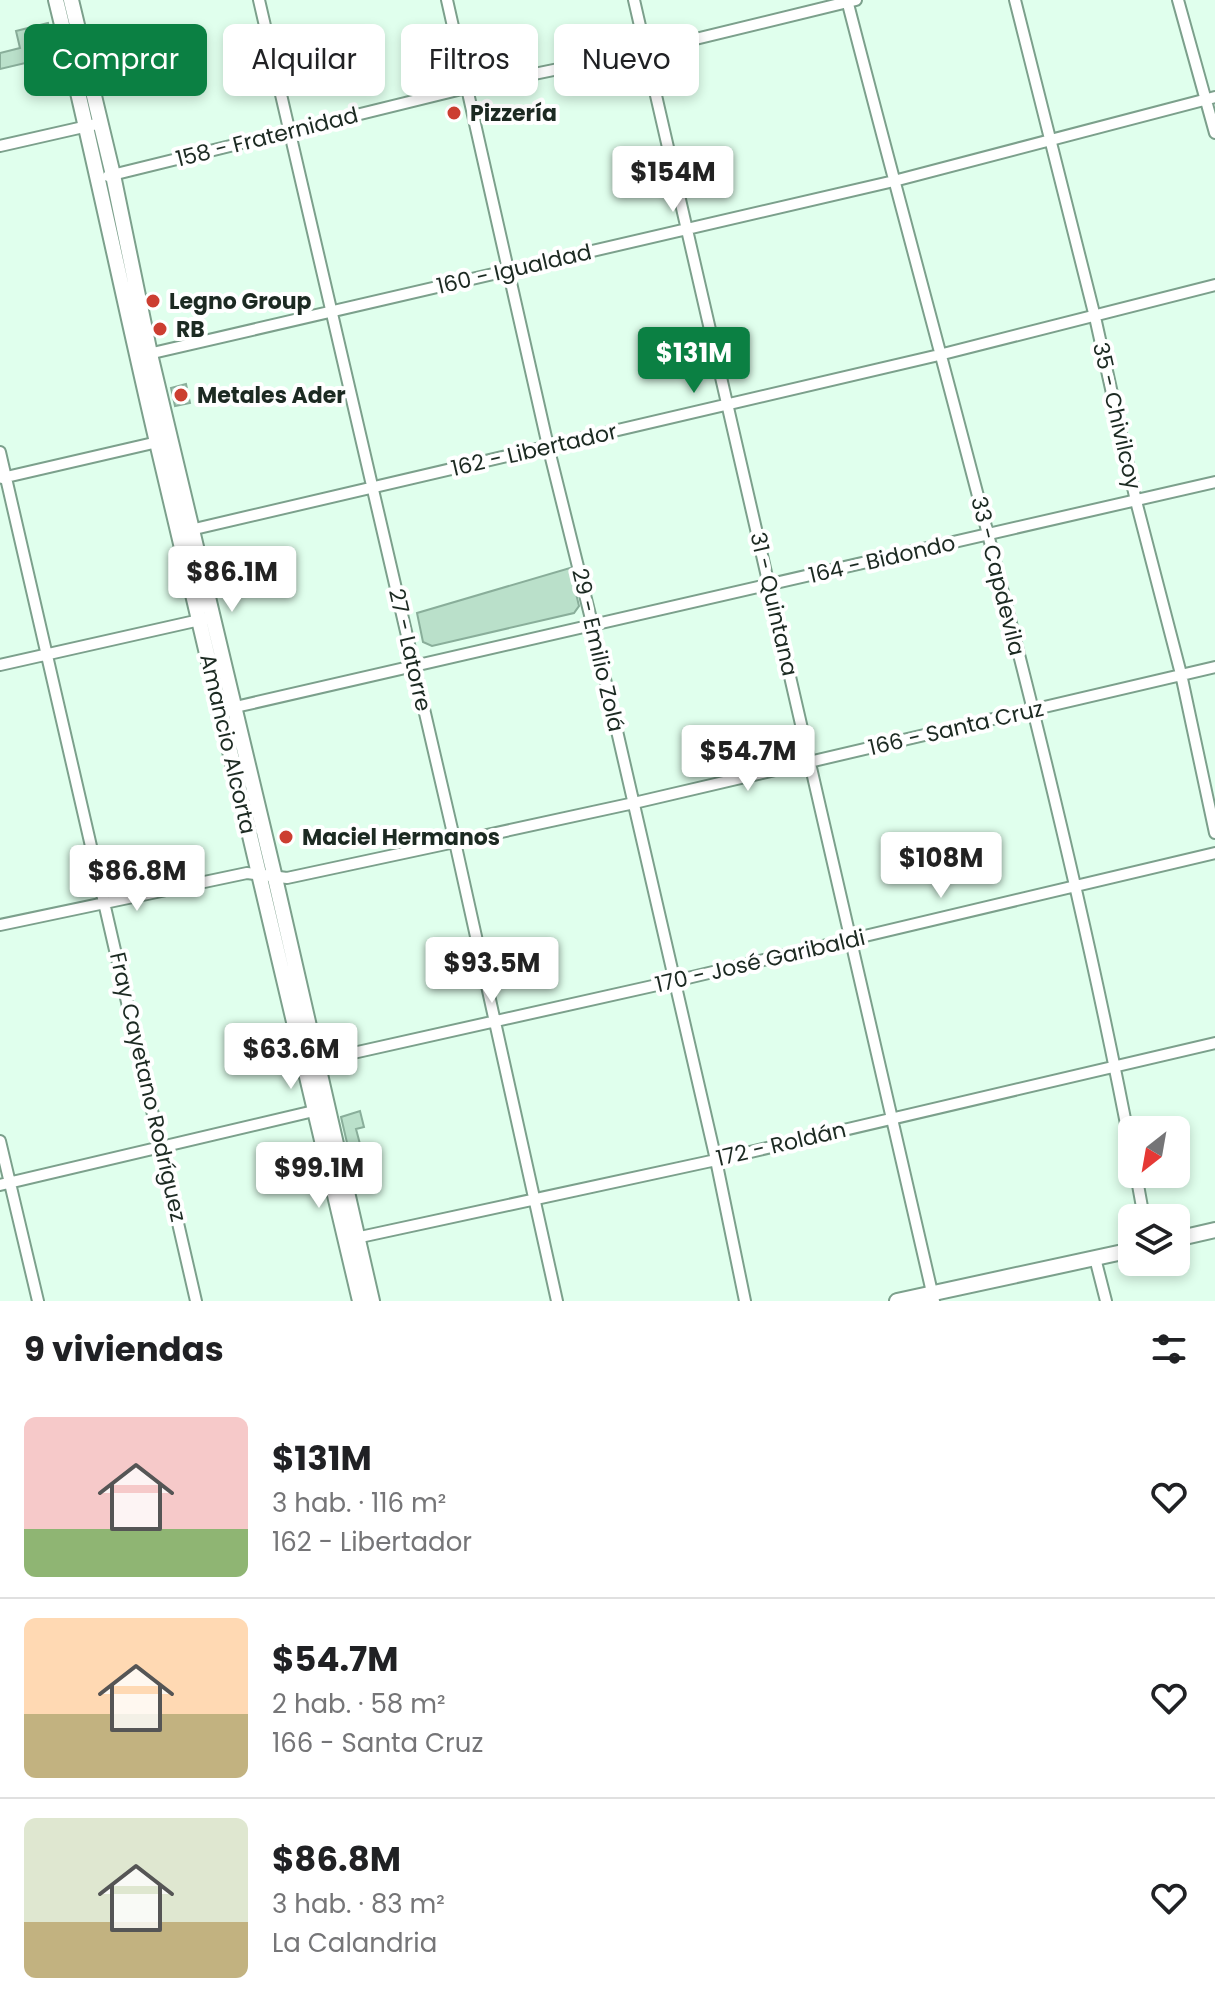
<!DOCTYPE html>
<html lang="es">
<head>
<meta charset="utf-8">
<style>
  :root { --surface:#fff; --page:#f6f6f6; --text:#202124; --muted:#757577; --line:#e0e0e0; --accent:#0b8043 }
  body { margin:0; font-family:Poppins,sans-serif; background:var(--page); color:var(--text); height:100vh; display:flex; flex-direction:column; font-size:30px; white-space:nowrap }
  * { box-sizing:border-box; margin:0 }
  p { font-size:26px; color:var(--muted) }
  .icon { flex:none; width:44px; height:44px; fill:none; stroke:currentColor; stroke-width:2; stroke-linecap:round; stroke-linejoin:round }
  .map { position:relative; height:1301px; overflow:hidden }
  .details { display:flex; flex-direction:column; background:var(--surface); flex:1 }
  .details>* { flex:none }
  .hud { position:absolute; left:24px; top:24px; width:800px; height:72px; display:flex; gap:16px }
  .needle { width:52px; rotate:211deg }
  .tools { position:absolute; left:1118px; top:1116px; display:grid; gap:16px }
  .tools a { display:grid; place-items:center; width:72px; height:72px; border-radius:12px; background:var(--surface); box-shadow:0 4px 12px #0003; font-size:40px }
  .price { position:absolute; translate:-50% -68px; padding:0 18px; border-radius:8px; background:#fff; color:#222; font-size:26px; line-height:52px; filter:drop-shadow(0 2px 4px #0008) }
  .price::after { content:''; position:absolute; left:50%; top:48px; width:24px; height:18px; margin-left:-12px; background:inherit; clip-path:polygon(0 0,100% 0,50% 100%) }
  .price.active { background:var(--accent); color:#fff }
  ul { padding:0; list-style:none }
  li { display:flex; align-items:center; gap:24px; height:200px; padding:0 24px }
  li+li { border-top:2px solid var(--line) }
  li span { display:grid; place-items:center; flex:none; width:224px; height:160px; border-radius:12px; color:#555 }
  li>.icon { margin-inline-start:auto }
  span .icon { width:96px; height:96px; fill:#fffc; stroke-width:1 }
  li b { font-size:34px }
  h2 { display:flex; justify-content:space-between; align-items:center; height:96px; padding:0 24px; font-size:34px }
  .chip { padding:0 28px; border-radius:12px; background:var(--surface); box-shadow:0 4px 12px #0003; font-size:28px; line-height:72px }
  .chip.active { background:var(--accent); color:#fff }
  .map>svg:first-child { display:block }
  .building { fill:#bae0ca; stroke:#89ae9a; stroke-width:2 }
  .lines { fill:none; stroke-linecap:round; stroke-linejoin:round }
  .street-casing { stroke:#7ca08c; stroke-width:14 }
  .secondary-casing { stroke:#7ca08c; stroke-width:18 }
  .street { stroke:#fff; stroke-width:10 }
  .secondary { stroke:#fff; stroke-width:14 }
  .poi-dot { fill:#cc3e31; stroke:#fff; stroke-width:3 }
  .labels { text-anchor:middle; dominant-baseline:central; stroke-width:8; stroke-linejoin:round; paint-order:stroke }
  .poi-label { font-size:22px; font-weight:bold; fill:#1c2a22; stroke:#fff; text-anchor:start }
  .street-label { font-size:22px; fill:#1c2a22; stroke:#fff }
</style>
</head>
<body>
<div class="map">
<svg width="1215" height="1301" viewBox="0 0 1215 1301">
  <rect width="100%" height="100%" fill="#e0ffed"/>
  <path class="building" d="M48,23L55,56L0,69V53L20,48L16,31Z
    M186,384L190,403L175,406L171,388Z
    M570,568L579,606L574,613L432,646L423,642L417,613Z
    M360,1111L364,1127L356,1129L360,1144L348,1147L341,1117Z"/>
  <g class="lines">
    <g class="street-casing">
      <path id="street" d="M259,0L455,842L557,1301
        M447,0L548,446L593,627L716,1160L745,1301
        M634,0L934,1301
        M847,0C946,384 1058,766 1132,1155
        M1015,0L1095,317L1136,501L1181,674L1215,833
        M1178,0L1215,133
        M0,146L101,123
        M108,176L466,88L646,51L856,0
        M144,355L894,181L1215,97
        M0,452L196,1301
        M2,478L162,441
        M186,531L939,355L1215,285
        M0,665L213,617
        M231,708L1215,482
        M0,925L247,873L287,878L455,842L634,803L1215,667
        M313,1062L675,981L1215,853
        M0,1141L38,1301
        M1136,1174L1144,1218
        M0,1185L318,1110
        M351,1239L716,1160L1215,1043
        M1095,1258L1106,1301"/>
    </g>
    <g class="secondary-casing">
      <path id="secondary" d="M56,0C92,146 122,292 156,438C223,726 290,1014 360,1301
        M71,0L113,175L150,354L275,878L372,1301
        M1176,1239L1215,1230
        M897,1301L1132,1250"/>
    </g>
    <use href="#street" class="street"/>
    <use href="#secondary" class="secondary"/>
  </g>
  <g class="poi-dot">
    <circle cx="454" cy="113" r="8"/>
    <circle cx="153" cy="301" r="8"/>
    <circle cx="160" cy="329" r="8"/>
    <circle cx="181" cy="395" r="8"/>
    <circle cx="286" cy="837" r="8"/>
  </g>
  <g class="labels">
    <g class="poi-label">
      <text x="470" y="113">Pizzería</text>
      <text x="169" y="301">Legno Group</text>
      <text x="176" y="329">RB</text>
      <text x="197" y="395">Metales Ader</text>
      <text x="302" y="837">Maciel Hermanos</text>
    </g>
    <g class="street-label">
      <text transform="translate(267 137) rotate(-14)">158 - Fraternidad</text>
      <text transform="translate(514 269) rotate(-13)">160 - Igualdad</text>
      <text transform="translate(1117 416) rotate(77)">35 - Chivilcoy</text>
      <text transform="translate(534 450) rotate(-13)">162 - Libertador</text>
      <text transform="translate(882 559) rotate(-13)">164 - Bidondo</text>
      <text transform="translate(998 576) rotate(76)">33 - Capdevila</text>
      <text transform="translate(774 604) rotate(77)">31 - Quintana</text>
      <text transform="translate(410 650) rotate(77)">27 - Latorre</text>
      <text transform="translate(598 650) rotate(77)">29 - Emilio Zolá</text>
      <text transform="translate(956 728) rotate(-13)">166 - Santa Cruz</text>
      <text transform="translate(228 744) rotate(77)">Amancio Alcorta</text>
      <text transform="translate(760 961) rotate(-13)">170 - José Garibaldi</text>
      <text transform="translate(148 1087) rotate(77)">Fray Cayetano Rodríguez</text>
      <text transform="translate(781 1144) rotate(-13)">172 - Roldán</text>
    </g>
  </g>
</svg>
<div class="tools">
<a><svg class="needle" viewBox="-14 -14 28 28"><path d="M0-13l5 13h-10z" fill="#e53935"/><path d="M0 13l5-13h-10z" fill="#757577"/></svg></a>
<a><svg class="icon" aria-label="layers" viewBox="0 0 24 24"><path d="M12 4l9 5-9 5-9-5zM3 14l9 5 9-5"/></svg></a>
</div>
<b class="price" style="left:673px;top:214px">$154M</b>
<b class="price active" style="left:694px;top:395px">$131M</b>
<b class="price" style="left:232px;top:614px">$86.1M</b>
<b class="price" style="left:748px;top:793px">$54.7M</b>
<b class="price" style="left:941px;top:900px">$108M</b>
<b class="price" style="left:137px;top:913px">$86.8M</b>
<b class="price" style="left:492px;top:1005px">$93.5M</b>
<b class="price" style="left:291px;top:1091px">$63.6M</b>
<b class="price" style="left:319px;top:1210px">$99.1M</b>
<div class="hud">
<a class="chip active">Comprar</a>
<a class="chip">Alquilar</a>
<a class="chip">Filtros</a>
<a class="chip">Nuevo</a>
</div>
</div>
<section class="details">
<h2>9 viviendas<svg class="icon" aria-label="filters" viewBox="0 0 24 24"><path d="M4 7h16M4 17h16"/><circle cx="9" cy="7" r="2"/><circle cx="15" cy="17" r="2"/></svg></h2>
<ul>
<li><span style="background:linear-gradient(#f6c9c9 70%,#8fb573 0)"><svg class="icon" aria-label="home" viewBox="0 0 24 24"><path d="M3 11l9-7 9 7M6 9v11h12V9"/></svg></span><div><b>$131M</b><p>3 hab. · 116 m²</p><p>162 - Libertador</p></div><svg class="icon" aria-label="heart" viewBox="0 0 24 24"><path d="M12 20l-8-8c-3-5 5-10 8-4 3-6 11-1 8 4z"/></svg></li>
<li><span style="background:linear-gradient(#ffd9b3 60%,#c2b280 0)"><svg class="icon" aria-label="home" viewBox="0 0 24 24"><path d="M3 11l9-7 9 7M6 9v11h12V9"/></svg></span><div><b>$54.7M</b><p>2 hab. · 58 m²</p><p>166 - Santa Cruz</p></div><svg class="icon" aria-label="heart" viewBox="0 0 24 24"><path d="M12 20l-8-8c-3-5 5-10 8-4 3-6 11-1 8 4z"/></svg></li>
<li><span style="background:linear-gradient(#dfe7d0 65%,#c2b280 0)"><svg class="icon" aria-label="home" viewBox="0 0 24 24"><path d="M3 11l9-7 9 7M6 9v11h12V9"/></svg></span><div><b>$86.8M</b><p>3 hab. · 83 m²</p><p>La Calandria</p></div><svg class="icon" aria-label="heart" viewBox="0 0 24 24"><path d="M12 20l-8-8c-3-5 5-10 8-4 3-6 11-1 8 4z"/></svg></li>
</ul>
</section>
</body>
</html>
